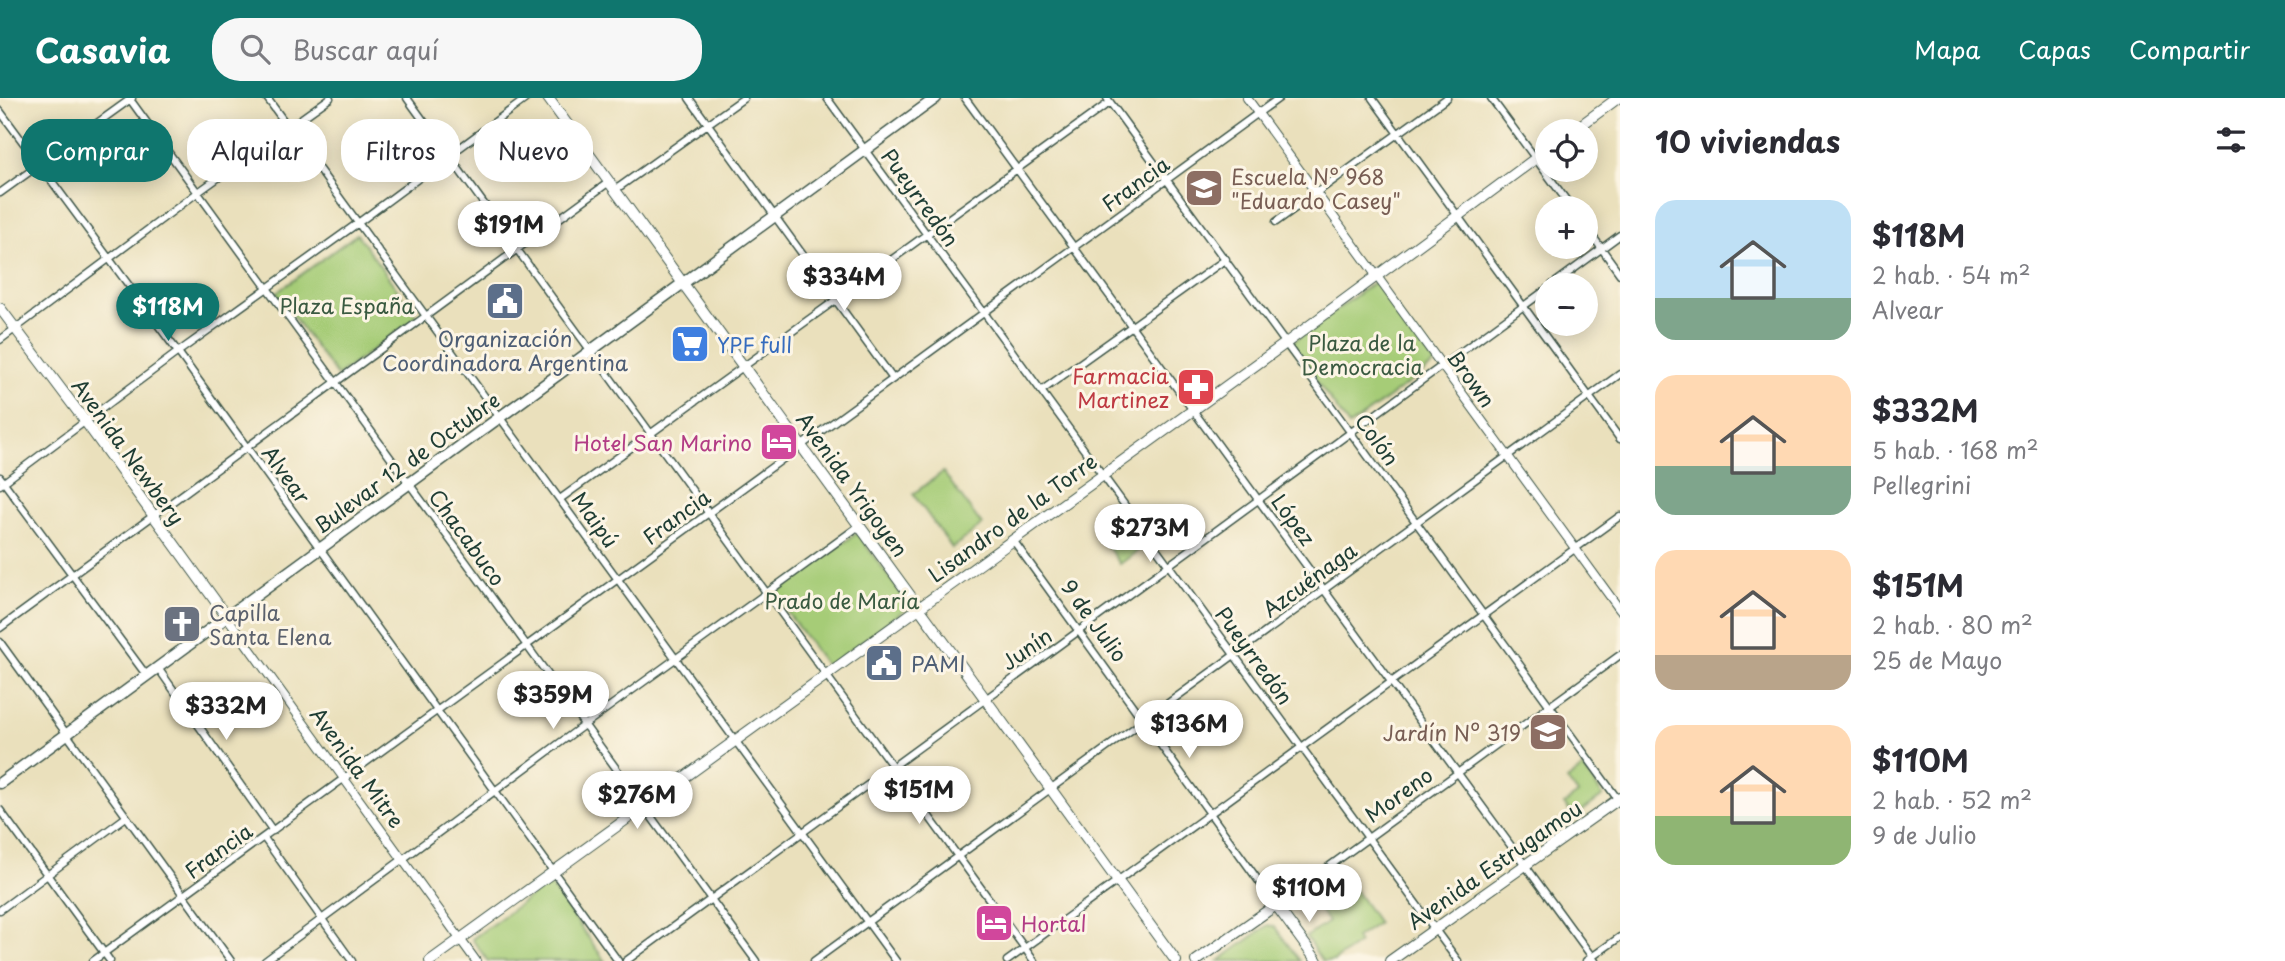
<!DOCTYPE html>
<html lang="es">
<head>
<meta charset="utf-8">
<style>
  :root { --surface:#fff; --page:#f7f7f7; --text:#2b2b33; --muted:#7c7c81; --accent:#0f766e }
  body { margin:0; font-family:"Playpen Sans",sans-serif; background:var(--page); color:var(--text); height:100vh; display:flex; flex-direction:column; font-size:26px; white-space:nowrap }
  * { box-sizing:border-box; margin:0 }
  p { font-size:23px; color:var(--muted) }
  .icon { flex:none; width:38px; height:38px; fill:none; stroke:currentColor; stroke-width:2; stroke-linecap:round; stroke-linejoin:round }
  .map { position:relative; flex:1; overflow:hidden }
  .panel { display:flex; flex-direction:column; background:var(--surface); width:665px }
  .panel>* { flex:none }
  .banner { position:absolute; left:21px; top:21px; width:665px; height:63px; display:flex; gap:14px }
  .fabs { position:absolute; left:1535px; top:21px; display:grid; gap:14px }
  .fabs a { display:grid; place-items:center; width:63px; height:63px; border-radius:50%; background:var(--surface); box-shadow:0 4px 18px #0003; font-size:35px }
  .price { position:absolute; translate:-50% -60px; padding:0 16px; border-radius:24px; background:#fff; color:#222; font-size:23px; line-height:46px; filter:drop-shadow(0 2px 4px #0008) }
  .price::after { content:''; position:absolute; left:50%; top:42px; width:21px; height:16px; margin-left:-10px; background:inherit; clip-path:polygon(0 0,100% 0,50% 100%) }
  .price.active { background:var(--accent); color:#fff }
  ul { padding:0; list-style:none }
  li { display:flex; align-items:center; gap:21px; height:175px; padding:0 35px }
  li span { display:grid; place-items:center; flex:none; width:196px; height:140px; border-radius:21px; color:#555 }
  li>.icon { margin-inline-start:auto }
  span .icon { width:84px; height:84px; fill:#fffc; stroke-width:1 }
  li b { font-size:30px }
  h2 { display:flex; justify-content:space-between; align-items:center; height:84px; padding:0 35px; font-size:30px }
  .chip { padding:0 24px; border-radius:28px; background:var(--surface); box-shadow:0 4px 18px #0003; font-size:24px; line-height:63px }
  .chip.active { background:var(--accent); color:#fff }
  header { display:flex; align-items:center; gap:42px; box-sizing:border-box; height:98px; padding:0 35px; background:var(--accent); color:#fff }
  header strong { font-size:33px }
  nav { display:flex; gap:38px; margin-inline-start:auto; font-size:24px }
  .search { width:490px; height:63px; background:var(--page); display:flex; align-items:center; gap:18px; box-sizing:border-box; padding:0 24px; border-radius:28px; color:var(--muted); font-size:26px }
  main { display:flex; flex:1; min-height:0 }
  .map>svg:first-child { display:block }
  .green { fill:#a6cc77; stroke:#628456; stroke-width:2 }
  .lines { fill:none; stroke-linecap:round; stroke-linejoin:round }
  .minor-casing { stroke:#3d5548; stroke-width:9 }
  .tertiary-casing { stroke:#3d5548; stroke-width:10 }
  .secondary-casing { stroke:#3d5548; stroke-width:12 }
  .trunk-casing { stroke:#3d5548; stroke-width:13 }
  .minor { stroke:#fff; stroke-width:6 }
  .tertiary { stroke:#fff; stroke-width:8 }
  .secondary { stroke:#fff; stroke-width:10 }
  .trunk { stroke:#fff; stroke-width:10 }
  .labels { text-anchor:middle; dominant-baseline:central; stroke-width:6; stroke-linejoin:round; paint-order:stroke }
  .education-label { font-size:21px; fill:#785e54; stroke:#fcf5e5; text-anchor:start }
  .street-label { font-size:21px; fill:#1f3d34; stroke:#fcf5e5 }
  .park-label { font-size:21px; fill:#3a5a41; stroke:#fcf5e5 }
  .service-label { font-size:21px; fill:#4e5e75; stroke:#fcf5e5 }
  .shop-label { font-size:21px; fill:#366cbe; stroke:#fcf5e5; text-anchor:start }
  .health-label { font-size:21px; fill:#be3a42; stroke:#fcf5e5; text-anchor:end }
  .hotel-label { font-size:21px; fill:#b23c85; stroke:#fcf5e5; text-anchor:end }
  .worship-label { font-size:21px; fill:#5b616d; stroke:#fcf5e5; text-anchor:start }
</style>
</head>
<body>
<header>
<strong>Casavia</strong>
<div class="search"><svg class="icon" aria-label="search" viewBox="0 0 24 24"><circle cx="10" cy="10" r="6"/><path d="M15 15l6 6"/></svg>Buscar aquí</div>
<nav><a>Mapa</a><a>Capas</a><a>Compartir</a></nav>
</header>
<main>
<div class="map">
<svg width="1620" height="863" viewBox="0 0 1620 863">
  <rect width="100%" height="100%" fill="#fcf5e5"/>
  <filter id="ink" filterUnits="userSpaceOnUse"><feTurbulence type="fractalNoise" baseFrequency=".0143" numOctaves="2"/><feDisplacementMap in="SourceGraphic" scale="14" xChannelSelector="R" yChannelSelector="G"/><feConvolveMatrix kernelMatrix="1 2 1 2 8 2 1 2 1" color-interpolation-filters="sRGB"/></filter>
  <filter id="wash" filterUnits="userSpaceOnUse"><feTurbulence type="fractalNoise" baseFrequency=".00686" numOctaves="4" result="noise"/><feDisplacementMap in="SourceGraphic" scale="28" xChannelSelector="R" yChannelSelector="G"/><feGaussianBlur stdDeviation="1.57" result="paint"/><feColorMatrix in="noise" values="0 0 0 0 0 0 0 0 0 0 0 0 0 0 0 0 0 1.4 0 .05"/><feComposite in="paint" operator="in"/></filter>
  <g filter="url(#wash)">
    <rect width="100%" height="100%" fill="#eae0bc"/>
    <path class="green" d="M357,136L417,219L337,278L276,195Z
      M1376,183L1435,266L1349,328L1290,246Z
      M943,374L982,427L952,450L913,396Z
      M1132,427L1147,446L1120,466L1106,446Z
      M857,435L910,508L827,569L774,496Z
      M1583,670L1603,698L1574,719L1564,706L1578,696L1567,682Z
      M549,785L605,863H488L472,841Z
      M1351,786L1378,825L1356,840L1359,845L1334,863H1322L1306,839L1328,824L1320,812L1343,796L1341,793Z
      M1268,827L1275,829L1300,863H1219Z"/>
  </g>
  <g filter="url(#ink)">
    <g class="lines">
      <g class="minor-casing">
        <path id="minor" d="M129,0L756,863
          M267,0L896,863
          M407,0L1034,863
          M689,0L893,281
          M827,0L1458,863
          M965,0L1595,863
          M1107,0L1619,703
          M1372,0L1620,341
          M1491,0L1572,110
          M0,13L178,254L618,863
          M615,92L744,0
          M0,95L132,0
          M1276,124L1447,0
          M1586,129L1620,176
          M1552,187L1620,137
          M0,242L197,95L330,0
          M1041,293L1226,161
          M0,379L147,578
          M0,387L178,254L358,125L527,0
          M560,401L1110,4
          M1013,442L1276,807L1620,557
          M0,530L609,84
          M0,544L231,863
          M158,570L273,733
          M0,712L110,863
          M264,740L352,863
          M0,812L126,719
          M93,863L1279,0
          M265,863L584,627L859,428
          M626,863C933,639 1241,416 1547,191
          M814,863L1620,276
          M1007,863L1620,418
          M1586,863L1620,839"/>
      </g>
      <g class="tertiary-casing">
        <path id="tertiary" d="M1247,0L1620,512
          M227,519L476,863"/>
      </g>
      <g class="secondary-casing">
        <path id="secondary" d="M548,0L1176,863
          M1573,33L1618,0
          M0,210L85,323L227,519
          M430,863L1286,245L1547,52
          M1196,863L1276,807L1317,863
          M1390,863L1620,700"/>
      </g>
      <g class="trunk-casing">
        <path id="trunk" d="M0,685L936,0"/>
      </g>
      <use href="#minor" class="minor"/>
      <use href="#tertiary" class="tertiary"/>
      <use href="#secondary" class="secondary"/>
      <use href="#trunk" class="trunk"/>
    </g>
  </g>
  <defs>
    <g id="school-square" transform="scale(2.0125)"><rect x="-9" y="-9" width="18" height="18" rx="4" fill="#8d6e63" stroke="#fcf5e5"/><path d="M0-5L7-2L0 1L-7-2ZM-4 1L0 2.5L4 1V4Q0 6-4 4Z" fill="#fff"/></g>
    <g id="civic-square" transform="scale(2.0125)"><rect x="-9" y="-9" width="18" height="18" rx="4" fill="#5c6f8a" stroke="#fcf5e5"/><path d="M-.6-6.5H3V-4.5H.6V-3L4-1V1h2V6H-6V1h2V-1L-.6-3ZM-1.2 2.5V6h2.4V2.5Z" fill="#fff"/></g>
    <g id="supermarket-square" transform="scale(2.0125)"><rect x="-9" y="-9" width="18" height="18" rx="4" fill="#3f7fe0" stroke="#fcf5e5"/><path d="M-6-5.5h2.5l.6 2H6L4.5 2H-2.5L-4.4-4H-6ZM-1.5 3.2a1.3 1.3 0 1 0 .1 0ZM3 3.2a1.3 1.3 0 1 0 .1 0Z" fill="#fff"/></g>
    <g id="pharmacy-square" transform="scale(2.0125)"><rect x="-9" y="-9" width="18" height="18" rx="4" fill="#e0444e" stroke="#fcf5e5"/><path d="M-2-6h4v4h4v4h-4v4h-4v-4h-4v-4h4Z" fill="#fff"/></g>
    <g id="hotel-square" transform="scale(2.0125)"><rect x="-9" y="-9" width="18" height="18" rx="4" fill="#d1479c" stroke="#fcf5e5"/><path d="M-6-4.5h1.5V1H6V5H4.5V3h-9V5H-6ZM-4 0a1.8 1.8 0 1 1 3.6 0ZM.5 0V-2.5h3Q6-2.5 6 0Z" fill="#fff"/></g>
    <g id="church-square" transform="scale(2.0125)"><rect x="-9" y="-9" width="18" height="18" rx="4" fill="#6b7280" stroke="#fcf5e5"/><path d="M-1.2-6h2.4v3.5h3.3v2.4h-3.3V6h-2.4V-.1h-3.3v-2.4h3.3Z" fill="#fff"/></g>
  </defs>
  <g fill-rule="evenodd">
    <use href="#school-square" x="1204" y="90"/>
    <use href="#civic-square" x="505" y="203"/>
    <use href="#supermarket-square" x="690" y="246"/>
    <use href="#pharmacy-square" x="1196" y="289"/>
    <use href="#hotel-square" x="779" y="344"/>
    <use href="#church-square" x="182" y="526"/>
    <use href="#civic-square" x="884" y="565"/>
    <use href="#school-square" x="1548" y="634"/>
    <use href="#hotel-square" x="994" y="825"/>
  </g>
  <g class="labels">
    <g class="education-label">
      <text x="1231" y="78">Escuela N° 968<tspan x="1231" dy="24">"Eduardo Casey"</tspan></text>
      <text x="1521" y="634" text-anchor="end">Jardín Nº 319</text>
    </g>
    <g class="street-label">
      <text transform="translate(1135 85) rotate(-36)">Francia</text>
      <text transform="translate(921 99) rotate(54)">Pueyrredón</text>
      <text transform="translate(1472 280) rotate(54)">Brown</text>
      <text transform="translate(1378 341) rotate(54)">Colón</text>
      <text transform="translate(129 353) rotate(54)">Avenida Newbery</text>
      <text transform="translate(406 364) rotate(-36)">Bulevar 12 de Octubre</text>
      <text transform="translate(287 376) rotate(54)">Alvear</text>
      <text transform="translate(853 386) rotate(54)">Avenida Yrigoyen</text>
      <text transform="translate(676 418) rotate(-36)">Francia</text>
      <text transform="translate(1012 419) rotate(-36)">Lisandro de la Torre</text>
      <text transform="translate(596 421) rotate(54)">Maipú</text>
      <text transform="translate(1294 421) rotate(54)">López</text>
      <text transform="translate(468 439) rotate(54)">Chacabuco</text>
      <text transform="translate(1309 481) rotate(-36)">Azcuénaga</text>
      <text transform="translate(1095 522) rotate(54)">9 de Julio</text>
      <text transform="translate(1026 550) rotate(-35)">Junín</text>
      <text transform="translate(1255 557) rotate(54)">Pueyrredón</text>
      <text transform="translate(358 669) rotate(54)">Avenida Mitre</text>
      <text transform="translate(1398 696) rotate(-36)">Moreno</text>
      <text transform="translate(218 752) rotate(-36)">Francia</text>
      <text transform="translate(1494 766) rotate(-35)">Avenida Estrugamou</text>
    </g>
    <g class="park-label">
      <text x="347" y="207">Plaza España</text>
      <text x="1362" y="244">Plaza de la<tspan x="1362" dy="24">Democracia</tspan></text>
      <text x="842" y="502">Prado de María</text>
    </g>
    <g class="service-label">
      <text x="505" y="240">Organización<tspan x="505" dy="24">Coordinadora Argentina</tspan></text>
      <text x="911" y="565" text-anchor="start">PAMI</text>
    </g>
    <g class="shop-label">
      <text x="717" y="246">YPF full</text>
    </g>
    <g class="health-label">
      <text x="1169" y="277">Farmacia<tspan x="1169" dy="24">Martinez</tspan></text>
    </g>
    <g class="hotel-label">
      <text x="752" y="344">Hotel San Marino</text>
      <text x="1021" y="825" text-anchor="start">Hortal</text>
    </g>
    <g class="worship-label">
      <text x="209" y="514">Capilla<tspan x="209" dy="24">Santa Elena</tspan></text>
    </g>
  </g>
</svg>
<div class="fabs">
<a><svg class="icon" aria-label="locate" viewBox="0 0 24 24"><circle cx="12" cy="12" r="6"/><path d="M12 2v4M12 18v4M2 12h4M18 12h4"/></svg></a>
<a>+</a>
<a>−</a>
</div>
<b class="price" style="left:509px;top:163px">$191M</b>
<b class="price" style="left:844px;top:215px">$334M</b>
<b class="price active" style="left:168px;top:245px">$118M</b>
<b class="price" style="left:1150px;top:466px">$273M</b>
<b class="price" style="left:553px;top:633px">$359M</b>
<b class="price" style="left:226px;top:644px">$332M</b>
<b class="price" style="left:1189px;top:662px">$136M</b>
<b class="price" style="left:919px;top:728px">$151M</b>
<b class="price" style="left:637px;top:733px">$276M</b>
<b class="price" style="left:1309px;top:826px">$110M</b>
<div class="banner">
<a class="chip active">Comprar</a>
<a class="chip">Alquilar</a>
<a class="chip">Filtros</a>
<a class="chip">Nuevo</a>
</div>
</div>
<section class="panel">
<h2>10 viviendas<svg class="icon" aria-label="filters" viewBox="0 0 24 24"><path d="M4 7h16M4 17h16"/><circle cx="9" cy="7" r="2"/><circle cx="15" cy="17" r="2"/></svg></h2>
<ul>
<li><span style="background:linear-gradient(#bfe0f5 70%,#7fa58c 0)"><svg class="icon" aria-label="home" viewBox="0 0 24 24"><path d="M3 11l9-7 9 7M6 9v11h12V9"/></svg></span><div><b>$118M</b><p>2 hab. · 54 m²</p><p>Alvear</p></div></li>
<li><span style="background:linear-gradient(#ffd9b3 65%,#7fa58c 0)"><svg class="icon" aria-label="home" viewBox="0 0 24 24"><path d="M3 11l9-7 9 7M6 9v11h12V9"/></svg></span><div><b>$332M</b><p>5 hab. · 168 m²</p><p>Pellegrini</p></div></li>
<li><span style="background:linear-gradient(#ffd9b3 75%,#b9a48a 0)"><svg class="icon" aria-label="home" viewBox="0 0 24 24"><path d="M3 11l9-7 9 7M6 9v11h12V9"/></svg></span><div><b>$151M</b><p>2 hab. · 80 m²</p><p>25 de Mayo</p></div></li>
<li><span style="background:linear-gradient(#ffd9b3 65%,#8fb573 0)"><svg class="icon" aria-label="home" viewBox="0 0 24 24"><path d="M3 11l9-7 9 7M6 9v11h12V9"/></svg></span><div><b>$110M</b><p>2 hab. · 52 m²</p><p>9 de Julio</p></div></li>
</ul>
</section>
</main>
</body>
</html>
